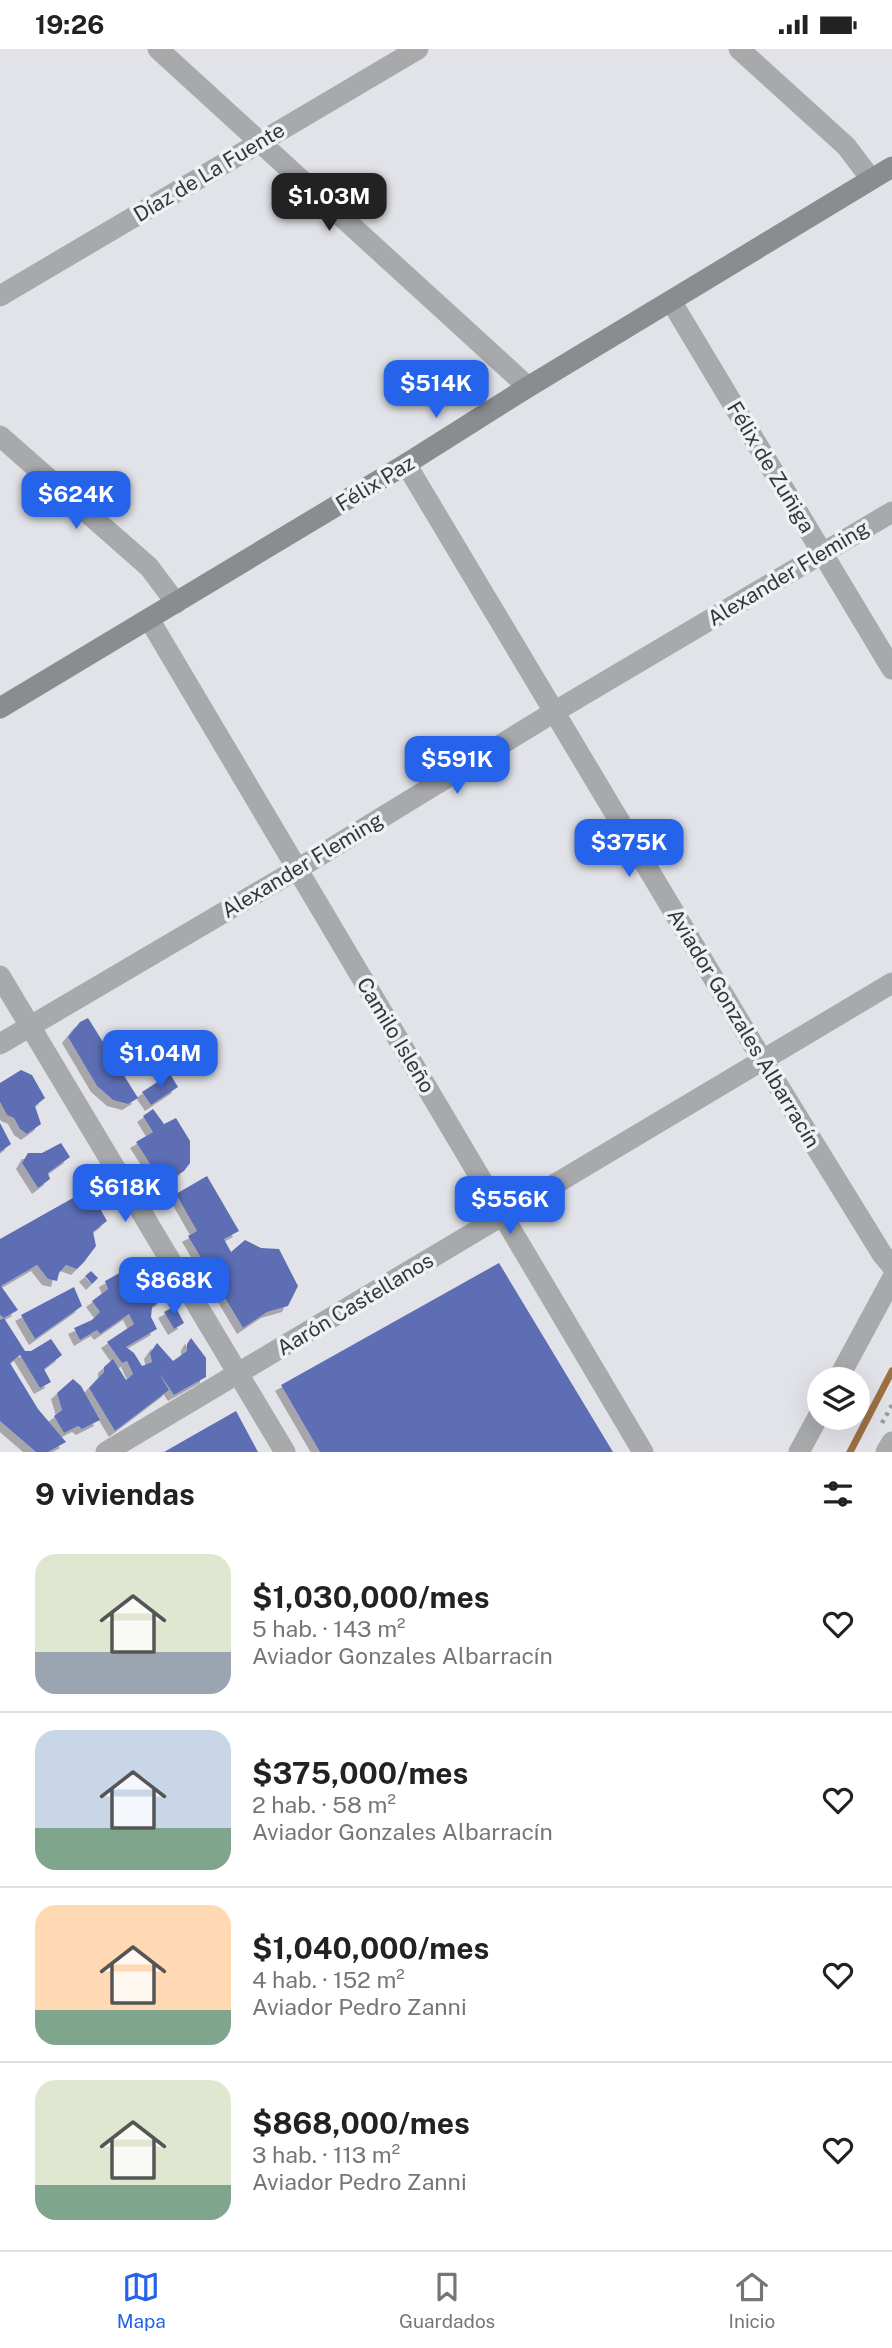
<!DOCTYPE html>
<html lang="es">
<head>
<meta charset="utf-8">
<style>
  :root { --surface:#fff; --page:#f2f2f2; --text:#222; --muted:#767676; --line:#e0e0e0; --accent:#2563eb }
  body { margin:0; font-family:"Public Sans",sans-serif; background:var(--page); color:var(--text); height:100vh; display:flex; flex-direction:column; font-size:26px; white-space:nowrap }
  * { box-sizing:border-box; margin:0 }
  p { font-size:23px; color:var(--muted) }
  .icon { flex:none; width:38px; height:38px; fill:none; stroke:currentColor; stroke-width:2; stroke-linecap:round; stroke-linejoin:round }
  .map { position:relative; height:1403px; overflow:hidden }
  .side { display:flex; flex-direction:column; background:var(--surface); flex:1 }
  .side>* { flex:none }
  .controls { position:absolute; left:807px; top:1318px; display:grid; gap:14px }
  .controls a { display:grid; place-items:center; width:63px; height:63px; border-radius:50%; background:var(--surface); box-shadow:0 7px 28px #0002; font-size:35px }
  .price { position:absolute; translate:-50% -60px; padding:0 16px; border-radius:14px; background:var(--accent); color:#fff; font-size:23px; line-height:46px; filter:drop-shadow(0 2px 4px #0008) }
  .price::after { content:''; position:absolute; left:50%; top:42px; width:21px; height:16px; margin-left:-10px; background:inherit; clip-path:polygon(0 0,100% 0,50% 100%) }
  .price.selected { background:#222; color:#fff }
  ul { padding:0; list-style:none }
  li { display:flex; align-items:center; gap:21px; height:175px; padding:0 35px }
  li+li { border-top:2px solid var(--line) }
  li span { display:grid; place-items:center; flex:none; width:196px; height:140px; border-radius:21px; color:#555 }
  li>.icon { margin-inline-start:auto }
  span .icon { width:84px; height:84px; fill:#fffc; stroke-width:1 }
  li b { font-size:30px }
  h2 { display:flex; justify-content:space-between; align-items:center; height:84px; padding:0 35px; font-size:30px }
  .status { display:flex; justify-content:space-between; align-items:center; height:49px; padding:0 35px; background:var(--surface); direction:ltr }
  .status svg { height:19px; fill:currentColor }
  .menu { display:flex; justify-content:space-around; align-items:center; height:98px; border-top:2px solid var(--line); background:var(--surface); font-size:19px; color:var(--muted) }
  .menu a { display:grid; justify-items:center; gap:4px }
  .menu .selected { color:var(--accent) }
  .map>svg:first-child { display:block }
  .lines { fill:none; stroke-linecap:round; stroke-linejoin:round }
  .stream { stroke:#9c7142; stroke-width:7 }
  .building { fill:#5d6eb5; filter:url(#shadow) }
  .path { stroke:#9d9ea1; stroke-width:4.5; stroke-dasharray:3.5 5; stroke-linecap:butt }
  .street { stroke:#a8a9ab; stroke-width:21 }
  .secondary { stroke:#8b8c8f; stroke-width:21 }
  .labels { text-anchor:middle; dominant-baseline:central; stroke-width:7; stroke-linejoin:round; paint-order:stroke }
  .street-label { font-size:21px; fill:#363738; stroke:#eff1f5 }
</style>
</head>
<body>
<div class="status"><b>19:26</b><svg viewBox="0 0 49 12"><path d="M0 12V9h3v3zM5 12V6h3v6zM10 12V3h3v9zM15 12V0h3v12zM26 1h20v11H26zM47 4h2v5h-2z"/></svg></div>
<div class="map">
<svg width="892" height="1403" viewBox="0 0 892 1403">
  <defs>
    <filter id="shadow"><feDropShadow dx="-6" dy="6" stdDeviation="0" flood-color="#0004"/></filter>
  </defs>
  <rect width="100%" height="100%" fill="#e2e3e8"/>
  <g class="lines">
    <path class="stream" d="M850,1403L892,1322"/>
  </g>
  <path class="building" d="M88,969L138,1049L128,1055L113,1051L97,1037L68,988L80,973Z
    M21,1021L32,1026L45,1049L35,1057L41,1075L27,1085L20,1080L14,1069L7,1066L0,1053V1034Z
    M170,1025L178,1038L151,1056L142,1043Z
    M153,1060L164,1075L176,1069L190,1092V1114L184,1122L163,1135L136,1093L153,1083L143,1067Z
    M0,1074L11,1095L0,1103Z
    M61,1094L70,1108L48,1124L50,1130L38,1139L22,1114L28,1104H42Z
    M207,1127L239,1182L224,1190L231,1203L245,1191L261,1199L279,1200L298,1237L288,1257L267,1263L243,1279L188,1187L197,1182L176,1145Z
    M89,1140L107,1172L93,1183L96,1197L84,1213L77,1220L66,1216L59,1224L57,1232L48,1230L37,1216L1,1237L18,1261L4,1269L0,1266V1190Z
    M499,1214L613,1403H320L281,1336Z
    M131,1221L137,1226L144,1223L152,1236L158,1233L164,1249L152,1258L151,1268L157,1280L126,1298L134,1304L142,1317L152,1313L150,1304L157,1294L173,1312L187,1302V1295L191,1289L206,1309V1328L174,1346L159,1324L169,1341L115,1382L89,1339L104,1323V1318L113,1310L126,1331L133,1325L127,1312L122,1314L107,1293L134,1275L129,1265L100,1285L97,1281L80,1291L74,1279L92,1271L100,1263L92,1252L108,1240L105,1232L123,1222Z
    M91,1222L98,1229L92,1235L85,1227Z
    M74,1238L82,1257L35,1290L21,1266Z
    M175,1257L184,1274L174,1280L164,1263Z
    M4,1269L25,1302H31L51,1290L62,1306L44,1320L51,1333L40,1339L20,1306L10,1314L38,1360L66,1393L48,1403H36L0,1372V1271Z
    M73,1330L81,1337L100,1371L82,1380L78,1377L64,1384L54,1367L62,1361L57,1344Z
    M236,1362L258,1403H164L199,1383Z"/>
  <g class="lines">
    <path class="path" d="M882,1374L892,1356"/>
    <path class="street" d="M158,0L528,338
      M739,0L846,97L871,130
      M0,247L418,0
      M671,252L892,620
      M0,387L149,518L176,554
      M406,415L763,1012L882,1205L892,1217
      M149,570C313,848 480,1124 643,1403
      M0,927L285,1403
      M0,995L296,821L554,663L892,463
      M838,1330L892,1230
      M106,1403L892,934
      M799,1403L819,1366
      M886,1403L892,1393"/>
    <path class="secondary" d="M0,659L406,415L528,338L892,118"/>
  </g>
  <g class="labels">
    <g class="street-label">
      <text transform="translate(209 123) rotate(-31)">Díaz de La Fuente</text>
      <text transform="translate(771 418) rotate(59)">Félix de Zuñiga</text>
      <text transform="translate(375 434) rotate(-31)">Félix Paz</text>
      <text transform="translate(788 524) rotate(-31)">Alexander Fleming</text>
      <text transform="translate(302 816) rotate(-31)">Alexander Fleming</text>
      <text transform="translate(744 979) rotate(59)">Aviador Gonzales Albarracín</text>
      <text transform="translate(396 986) rotate(59)">Camilo Isleño</text>
      <text transform="translate(355 1255) rotate(-31)">Aarón Castellanos</text>
    </g>
  </g>
</svg>
<div class="controls">
<a><svg class="icon" aria-label="layers" viewBox="0 0 24 24"><path d="M12 4l9 5-9 5-9-5zM3 14l9 5 9-5"/></svg></a>
</div>
<b class="price selected" style="left:329px;top:184px">$1.03M</b>
<b class="price" style="left:436px;top:371px">$514K</b>
<b class="price" style="left:76px;top:482px">$624K</b>
<b class="price" style="left:457px;top:747px">$591K</b>
<b class="price" style="left:629px;top:830px">$375K</b>
<b class="price" style="left:160px;top:1041px">$1.04M</b>
<b class="price" style="left:125px;top:1175px">$618K</b>
<b class="price" style="left:510px;top:1187px">$556K</b>
<b class="price" style="left:174px;top:1268px">$868K</b>
</div>
<section class="side">
<h2>9 viviendas<svg class="icon" aria-label="filters" viewBox="0 0 24 24"><path d="M4 7h16M4 17h16"/><circle cx="9" cy="7" r="2"/><circle cx="15" cy="17" r="2"/></svg></h2>
<ul>
<li><span style="background:linear-gradient(#dfe7d0 70%,#9aa5b1 0)"><svg class="icon" aria-label="home" viewBox="0 0 24 24"><path d="M3 11l9-7 9 7M6 9v11h12V9"/></svg></span><div><b>$1,030,000/mes</b><p>5 hab. · 143 m²</p><p>Aviador Gonzales Albarracín</p></div><svg class="icon" aria-label="heart" viewBox="0 0 24 24"><path d="M12 20l-8-8c-3-5 5-10 8-4 3-6 11-1 8 4z"/></svg></li>
<li><span style="background:linear-gradient(#c9d6e8 70%,#7fa58c 0)"><svg class="icon" aria-label="home" viewBox="0 0 24 24"><path d="M3 11l9-7 9 7M6 9v11h12V9"/></svg></span><div><b>$375,000/mes</b><p>2 hab. · 58 m²</p><p>Aviador Gonzales Albarracín</p></div><svg class="icon" aria-label="heart" viewBox="0 0 24 24"><path d="M12 20l-8-8c-3-5 5-10 8-4 3-6 11-1 8 4z"/></svg></li>
<li><span style="background:linear-gradient(#ffd9b3 75%,#7fa58c 0)"><svg class="icon" aria-label="home" viewBox="0 0 24 24"><path d="M3 11l9-7 9 7M6 9v11h12V9"/></svg></span><div><b>$1,040,000/mes</b><p>4 hab. · 152 m²</p><p>Aviador Pedro Zanni</p></div><svg class="icon" aria-label="heart" viewBox="0 0 24 24"><path d="M12 20l-8-8c-3-5 5-10 8-4 3-6 11-1 8 4z"/></svg></li>
<li><span style="background:linear-gradient(#dfe7d0 75%,#7fa58c 0)"><svg class="icon" aria-label="home" viewBox="0 0 24 24"><path d="M3 11l9-7 9 7M6 9v11h12V9"/></svg></span><div><b>$868,000/mes</b><p>3 hab. · 113 m²</p><p>Aviador Pedro Zanni</p></div><svg class="icon" aria-label="heart" viewBox="0 0 24 24"><path d="M12 20l-8-8c-3-5 5-10 8-4 3-6 11-1 8 4z"/></svg></li>
</ul>
</section>
<nav class="menu">
<a class="selected"><svg class="icon" aria-label="map" viewBox="0 0 24 24"><path d="M3 6l6-2 6 2 6-2v14l-6 2-6-2-6 2zM9 4v14M15 6v14"/></svg>Mapa</a>
<a><svg class="icon" aria-label="saved" viewBox="0 0 24 24"><path d="M7 4h10v16l-5-4-5 4z"/></svg>Guardados</a>
<a><svg class="icon" aria-label="home" viewBox="0 0 24 24"><path d="M3 11l9-7 9 7M6 9v11h12V9"/></svg>Inicio</a>
</nav>
</body>
</html>
